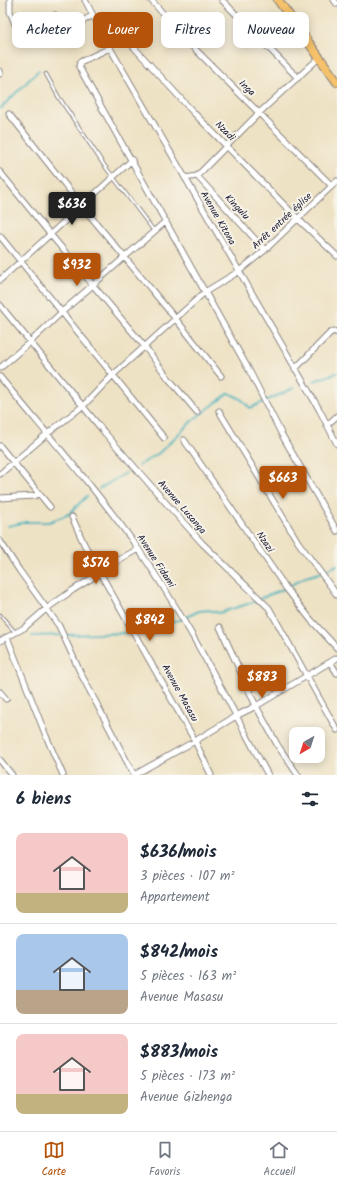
<!DOCTYPE html>
<html lang="fr">
<head>
<meta charset="utf-8">
<style>
  :root { --surface:#fff; --page:#f2f2f3; --text:#1f2937; --muted:#747a83; --line:#e0e1e3; --accent:#b45309 }
  body { margin:0; font-family:Kalam,sans-serif; background:var(--page); color:var(--text); height:100vh; display:flex; flex-direction:column; font-size:15px; white-space:nowrap }
  * { box-sizing:border-box; margin:0 }
  p { font-size:13px; color:var(--muted) }
  .icon { flex:none; width:22px; height:22px; fill:none; stroke:currentColor; stroke-width:2; stroke-linecap:round; stroke-linejoin:round }
  .map { position:relative; height:775px; overflow:hidden }
  .drawer { display:flex; flex-direction:column; background:var(--surface); flex:1 }
  .drawer>* { flex:none }
  .hud { position:absolute; left:12px; top:12px; width:313px; height:36px; display:flex; gap:8px }
  .needle { width:26px; rotate:219deg }
  .tools { position:absolute; left:289px; top:727px; display:grid; gap:8px }
  .tools a { display:grid; place-items:center; width:36px; height:36px; border-radius:8px; background:var(--surface); box-shadow:0 2px 10px #0003; font-size:20px }
  .price { position:absolute; translate:-50% -34px; padding:0 9px; border-radius:4px; background:var(--accent); color:#fff; font-size:13px; line-height:26px; filter:drop-shadow(0 1px 2px #0008) }
  .price::after { content:''; position:absolute; left:50%; top:24px; width:12px; height:9px; margin-left:-6px; background:inherit; clip-path:polygon(0 0,100% 0,50% 100%) }
  .price.on { background:#222; color:#fff }
  ul { padding:0; list-style:none }
  li { display:flex; align-items:center; gap:12px; height:100px; padding:0 16px }
  li+li { border-top:1px solid var(--line) }
  li span { display:grid; place-items:center; flex:none; width:112px; height:80px; border-radius:8px; color:#555 }
  li>.icon { margin-inline-start:auto }
  span .icon { width:48px; height:48px; fill:#fffc; stroke-width:1 }
  li b { font-size:17px }
  h2 { display:flex; justify-content:space-between; align-items:center; height:48px; padding:0 16px; font-size:17px }
  .tag { padding:0 14px; border-radius:8px; background:var(--surface); box-shadow:0 2px 10px #0003; font-size:14px; line-height:36px }
  .tag.on { background:var(--accent); color:#fff }
  .tabs { display:flex; justify-content:space-around; align-items:center; height:56px; border-top:1px solid var(--line); background:var(--surface); font-size:11px; color:var(--muted) }
  .tabs a { display:grid; justify-items:center; gap:2px }
  .tabs .on { color:var(--accent) }
  .map>svg:first-child { display:block }
  .lines { fill:none; stroke-linecap:round; stroke-linejoin:round }
  .stream { stroke:#42b1bc; stroke-width:2 }
  .service-casing { stroke:#888280; stroke-width:4.5 }
  .minor-casing { stroke:#888280; stroke-width:7 }
  .trunk-casing { stroke:#888280; stroke-width:10 }
  .service { stroke:#fff; stroke-width:2.5 }
  .minor { stroke:#fff; stroke-width:5 }
  .trunk { stroke:#f5c16b; stroke-width:8 }
  .labels { text-anchor:middle; dominant-baseline:central; stroke-width:4; stroke-linejoin:round; paint-order:stroke }
  .street-label { font-size:10px; fill:#22223b; stroke:#f7f3e8 }
</style>
</head>
<body>
<div class="map">
<svg width="337" height="775" viewBox="0 0 337 775">
  <rect width="100%" height="100%" fill="#f7f3e8"/>
  <filter id="ink" filterUnits="userSpaceOnUse"><feTurbulence type="fractalNoise" baseFrequency=".025" numOctaves="2"/><feDisplacementMap in="SourceGraphic" scale="8" xChannelSelector="R" yChannelSelector="G"/><feConvolveMatrix kernelMatrix="1 2 1 2 8 2 1 2 1" color-interpolation-filters="sRGB"/></filter>
  <filter id="wash" filterUnits="userSpaceOnUse"><feTurbulence type="fractalNoise" baseFrequency=".012" numOctaves="4" result="noise"/><feDisplacementMap in="SourceGraphic" scale="16" xChannelSelector="R" yChannelSelector="G"/><feGaussianBlur stdDeviation="0.9" result="paint"/><feColorMatrix in="noise" values="0 0 0 0 0 0 0 0 0 0 0 0 0 0 0 0 0 1.4 0 .05"/><feComposite in="paint" operator="in"/></filter>
  <g filter="url(#wash)">
    <rect width="100%" height="100%" fill="#eee2c4"/>
    <g class="lines">
      <path class="stream" d="M0,109L39,70
        M314,381L337,373
        M138,466L159,453L193,420L229,393L241,399L250,408L294,388
        M99,489L126,473
        M8,526L26,522H49L69,514L87,496
        M144,630L182,619L199,611L209,610L219,613L254,602L259,599L286,588L305,577L320,573L337,565
        M32,636L129,633"/>
    </g>
  </g>
  <g filter="url(#ink)">
    <g class="lines">
      <g class="service-casing">
        <path id="service" d="M46,74L58,96L104,165L154,231
          M0,615L15,632"/>
      </g>
      <g class="minor-casing">
        <path id="minor" d="M10,0V12L17,29
          M85,0L110,48L319,409L337,444
          M151,0L190,44L332,186
          M222,0L298,78
          M334,0L337,4
          M55,15L54,23L58,33L61,34L93,15
          M101,31L111,27H121L130,43L193,112L298,219L337,256
          M110,48L80,62L79,67L205,292L249,370L282,435L337,531
          M0,71V74
          M9,114L82,206L175,318L221,376
          M0,172L50,234L145,347L169,379L197,412
          M197,176L265,250
          M185,178L197,176L259,113L319,58
          M0,236L164,438
          M0,280L132,160
          M0,305L104,432L166,503L202,543L269,608L337,730
          M0,368L30,342L62,312L166,221
          M295,369L330,333L334,331L337,333
          M0,377C46,433 95,488 137,547C187,619 226,698 268,775
          M219,411L298,542L337,595
          M327,425L337,416
          M184,440L286,588L311,620L337,648
          M0,446L50,507
          M0,474L47,434L84,405L113,375L205,292L238,272L265,250L337,181
          M0,498L34,496L38,494
          M72,517L84,544L99,571L195,741L211,775
          M0,541L19,570L59,626L81,674L134,775
          M220,627L256,706L278,746L298,775
          M7,637L46,736L63,775
          M0,641L24,628L46,609L73,590L97,575L99,571L138,549
          M330,662L337,673
          M0,692L6,699
          M0,760L12,775
          M134,775L195,741L236,716L256,706L337,658"/>
      </g>
      <g class="trunk-casing">
        <path id="trunk" d="M278,0L337,82"/>
      </g>
      <use href="#service" class="service"/>
      <use href="#minor" class="minor"/>
      <use href="#trunk" class="trunk"/>
    </g>
  </g>
  <g class="labels">
    <g class="street-label">
      <text transform="translate(247 88) rotate(45)">Inga</text>
      <text transform="translate(225 131) rotate(45)">Nzadi</text>
      <text transform="translate(237 207) rotate(47)">Kingulu</text>
      <text transform="translate(218 218) rotate(60)">Avenue Kitona</text>
      <text transform="translate(282 221) rotate(-43)">Arrêt entrée église</text>
      <text transform="translate(182 507) rotate(49)">Avenue Lusanga</text>
      <text transform="translate(265 542) rotate(56)">Nzazi</text>
      <text transform="translate(156 561) rotate(57)">Avenue Fidami</text>
      <text transform="translate(180 693) rotate(61)">Avenue Masasu</text>
    </g>
  </g>
</svg>
<div class="tools">
<a><svg class="needle" viewBox="-14 -14 28 28"><path d="M0-13l5 13h-10z" fill="#e53935"/><path d="M0 13l5-13h-10z" fill="#747a83"/></svg></a>
</div>
<b class="price on" style="left:72px;top:226px">$636</b>
<b class="price" style="left:77px;top:287px">$932</b>
<b class="price" style="left:283px;top:500px">$663</b>
<b class="price" style="left:96px;top:585px">$576</b>
<b class="price" style="left:150px;top:642px">$842</b>
<b class="price" style="left:262px;top:699px">$883</b>
<div class="hud">
<a class="tag">Acheter</a>
<a class="tag on">Louer</a>
<a class="tag">Filtres</a>
<a class="tag">Nouveau</a>
</div>
</div>
<section class="drawer">
<h2>6 biens<svg class="icon" aria-label="filters" viewBox="0 0 24 24"><path d="M4 7h16M4 17h16"/><circle cx="9" cy="7" r="2"/><circle cx="15" cy="17" r="2"/></svg></h2>
<ul>
<li><span style="background:linear-gradient(#f6c9c9 75%,#c2b280 0)"><svg class="icon" aria-label="home" viewBox="0 0 24 24"><path d="M3 11l9-7 9 7M6 9v11h12V9"/></svg></span><div><b>$636/mois</b><p>3 pièces · 107 m²</p><p>Appartement</p></div></li>
<li><span style="background:linear-gradient(#a9c7e8 70%,#b9a48a 0)"><svg class="icon" aria-label="home" viewBox="0 0 24 24"><path d="M3 11l9-7 9 7M6 9v11h12V9"/></svg></span><div><b>$842/mois</b><p>5 pièces · 163 m²</p><p>Avenue Masasu</p></div></li>
<li><span style="background:linear-gradient(#f6c9c9 75%,#c2b280 0)"><svg class="icon" aria-label="home" viewBox="0 0 24 24"><path d="M3 11l9-7 9 7M6 9v11h12V9"/></svg></span><div><b>$883/mois</b><p>5 pièces · 173 m²</p><p>Avenue Gizhenga</p></div></li>
</ul>
</section>
<nav class="tabs">
<a class="on"><svg class="icon" aria-label="map" viewBox="0 0 24 24"><path d="M3 6l6-2 6 2 6-2v14l-6 2-6-2-6 2zM9 4v14M15 6v14"/></svg>Carte</a>
<a><svg class="icon" aria-label="saved" viewBox="0 0 24 24"><path d="M7 4h10v16l-5-4-5 4z"/></svg>Favoris</a>
<a><svg class="icon" aria-label="home" viewBox="0 0 24 24"><path d="M3 11l9-7 9 7M6 9v11h12V9"/></svg>Accueil</a>
</nav>
</body>
</html>
